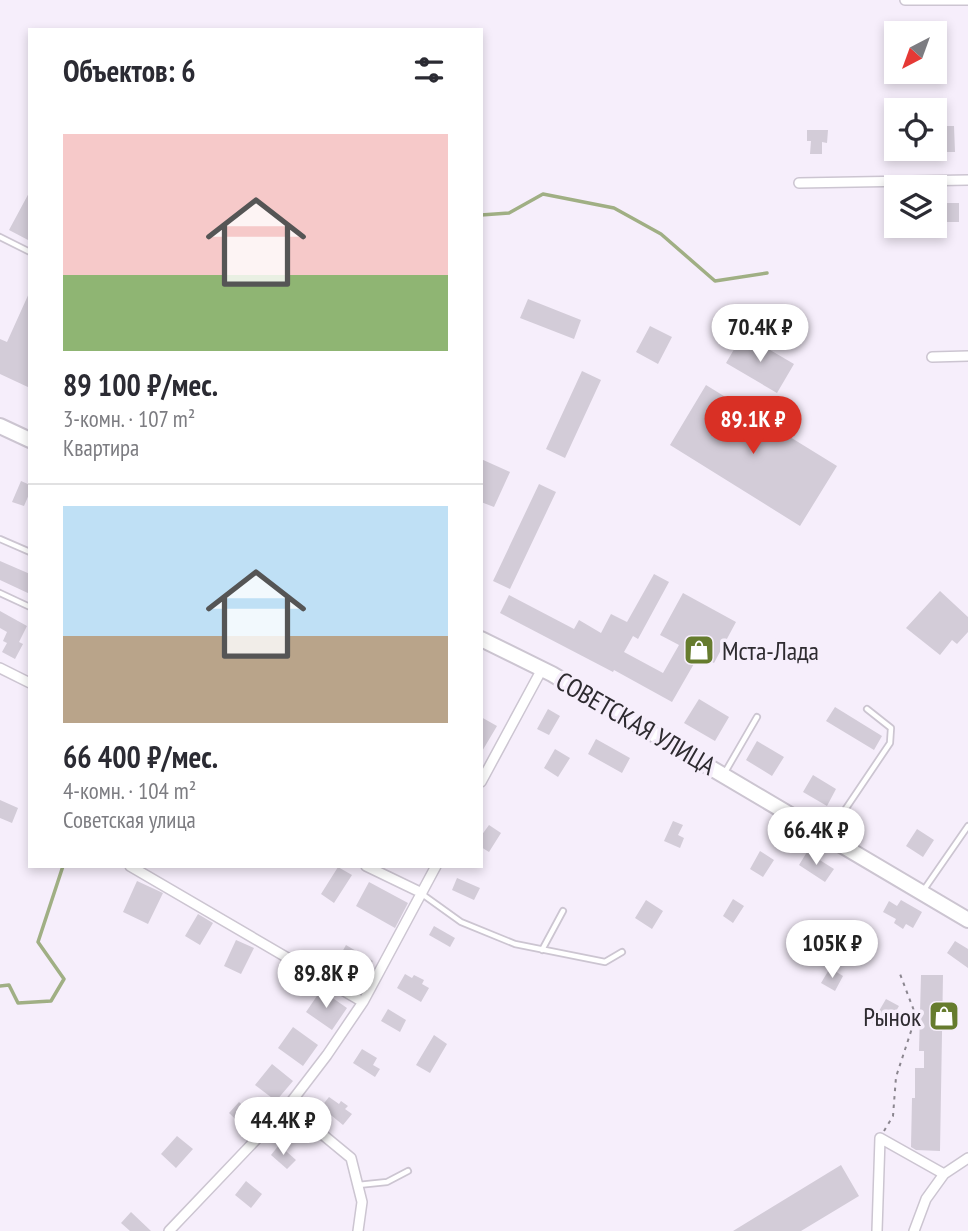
<!DOCTYPE html>
<html lang="ru">
<head>
<meta charset="utf-8">
<style>
  :root { --surface:#fff; --page:#f2f2f3; --text:#2b2b33; --muted:#7c7c81; --line:#e1e1e2; --accent:#d93025 }
  body { margin:0; font-family:"PT Sans Narrow",sans-serif; background:var(--page); color:var(--text); height:100vh; display:flex; flex-direction:column; font-size:26px; white-space:nowrap }
  * { box-sizing:border-box; margin:0 }
  p { font-size:23px; color:var(--muted) }
  .icon { flex:none; width:38px; height:38px; fill:none; stroke:currentColor; stroke-width:2; stroke-linecap:round; stroke-linejoin:round }
  .map { position:relative; flex:1; overflow:hidden }
  .details { position:absolute; left:28px; top:28px; width:455px; height:840px; display:flex; flex-direction:column; background:var(--surface); border-radius:0px; box-shadow:0 4px 10px #0003 }
  .details>* { flex:none }
  .needle { width:46px; rotate:221deg }
  .controls { position:absolute; left:884px; top:21px; display:grid; gap:14px }
  .controls a { display:grid; place-items:center; width:63px; height:63px; border-radius:0px; background:var(--surface); box-shadow:0 4px 10px #0003; font-size:35px }
  .price { position:absolute; translate:-50% -60px; padding:0 16px; border-radius:24px; background:#fff; color:#222; font-size:23px; line-height:46px; filter:drop-shadow(0 2px 4px #0008) }
  .price::after { content:''; position:absolute; left:50%; top:42px; width:21px; height:16px; margin-left:-10px; background:inherit; clip-path:polygon(0 0,100% 0,50% 100%) }
  .price.active { background:var(--accent); color:#fff }
  ul { padding:0; list-style:none }
  li { display:grid; align-content:center; gap:14px; height:371px; padding:0 35px }
  li+li { border-top:2px solid var(--line) }
  li span { display:grid; place-items:center; height:217px; border-radius:0px; color:#555 }
  li>.icon { margin-inline-start:auto }
  span .icon { width:126px; height:126px; fill:#fffc; stroke-width:1 }
  li b { font-size:30px }
  h2 { display:flex; justify-content:space-between; align-items:center; height:84px; padding:0 35px; font-size:30px }
  .map>svg:first-child { display:block }
  .lines { fill:none; stroke-linecap:round; stroke-linejoin:round }
  .stream { stroke:#a0af84; stroke-width:3.5 }
  .building { fill:#d3ccd8 }
  .lane-casing { stroke:#ccc5d1; stroke-width:8 }
  .street-casing { stroke:#ccc5d1; stroke-width:12 }
  .primary-casing { stroke:#ccc5d1; stroke-width:18 }
  .path { stroke:#8b868f; stroke-width:2; stroke-dasharray:3.5 5; stroke-linecap:butt }
  .lane { stroke:#fff; stroke-width:4.5 }
  .street { stroke:#fff; stroke-width:9 }
  .primary { stroke:#fff; stroke-width:14 }
  .labels { text-anchor:middle; dominant-baseline:central; stroke-width:7; stroke-linejoin:round; paint-order:stroke }
  .poi-label { font-size:26px; fill:#2e2b30; stroke:#f6eefb; text-anchor:start }
  .street-label { font-size:26px; fill:#2e2b30; stroke:#f6eefb }
</style>
</head>
<body>
<div class="map">
<svg width="968" height="1231" viewBox="0 0 968 1231">
  <rect width="100%" height="100%" fill="#f6eefb"/>
  <g class="lines">
    <path class="stream" d="M481,215L509,213L543,194L614,208L661,234L715,281L767,273
      M0,986L9,985L18,1003L51,1001L64,979L38,942L63,866"/>
  </g>
  <path class="building" d="M941,126H954L955,152H941Z
    M807,130H828L827,143L822,142V154H810L811,141H807Z
    M30,191V241L9,230Z
    M945,203H959V222H945Z
    M30,291V388L0,374V339L7,342Z
    M528,299L581,320L574,339L520,318Z
    M650,326L672,337L658,364L636,352Z
    M743,334L794,364L777,393L726,363Z
    M582,371L601,380L565,458L546,449Z
    M706,385L837,466L800,526L670,445Z
    M481,459L510,472L494,507L481,502Z
    M21,481L30,485V492L24,506L12,502Z
    M539,484L556,492L510,589L493,581Z
    M0,561L30,574V594L0,580Z
    M654,574L669,582L638,639L633,636L624,652L663,673L679,645L660,635L683,593L736,622L714,663L699,655L672,702L614,670L613,672L500,613L509,595L574,629L579,620L601,633L611,614L627,622Z
    M940,591L968,617V632L957,644L952,640L940,655L906,628Z
    M0,611L27,626L19,642L23,644L15,659L2,652L7,643L3,641L7,632L0,628Z
    M699,699L729,717L715,741L684,723Z
    M835,707L882,736L874,750L826,721Z
    M548,709L560,716L549,735L537,729Z
    M481,717L497,726L481,753Z
    M596,739L630,758L622,773L588,754Z
    M757,741L784,757L772,776L746,760Z
    M555,749L570,758L558,777L544,768Z
    M813,775L836,789L827,806L803,792Z
    M0,800L18,808L12,823L0,818Z
    M673,821L683,825L678,835L684,838L680,848L664,841Z
    M489,825L501,833L489,852L481,847V836Z
    M917,829L934,840L923,857L906,846Z
    M760,851L774,860L763,877L750,869Z
    M807,852L834,869L825,882L799,865Z
    M338,867L352,875L334,903L321,894Z
    M457,878L480,888L474,900L452,890Z
    M137,881L163,893L148,924L123,912Z
    M369,882L408,903L395,928L356,906Z
    M733,899L744,906L733,923L723,916Z
    M646,900L663,911L652,929L635,918Z
    M901,900L922,912L913,928L906,924L903,929L894,923L896,919L883,912L889,901L897,906Z
    M198,914L213,923L200,945L185,936Z
    M434,926L455,938L450,947L429,935Z
    M236,940L254,948L241,974L224,966Z
    M955,941L968,949V968L947,953Z
    M346,945L373,961L358,985L332,970Z
    M830,968L843,976L835,991L821,983Z
    M405,974L412,978L414,975L424,980L422,984L429,988L421,1002L397,988Z
    M921,975H943L940,1151L916,1150L911,1147L912,1098H915V1068H924V1051H919Z
    M321,990L347,1008L332,1030L306,1012Z
    M886,999L899,1006L885,1030L872,1023Z
    M388,1009L406,1020L400,1032L381,1021Z
    M293,1027L318,1045L303,1066L278,1048Z
    M434,1035L447,1044L430,1073L416,1065Z
    M362,1049L377,1058L373,1065L380,1069L375,1077L353,1063Z
    M272,1064L293,1081L276,1101L255,1085Z
    M329,1097L339,1104L341,1101L348,1106L345,1109L352,1114L343,1125L321,1107Z
    M239,1102L256,1117L246,1129L229,1113Z
    M177,1136L193,1149L176,1168L161,1154Z
    M279,1145L296,1160L287,1169L271,1155Z
    M841,1165L859,1196L801,1231H733Z
    M246,1181L262,1194L251,1208L235,1195Z
    M131,1212L151,1231H130L121,1223Z"/>
  <g class="lines">
    <g class="lane-casing">
      <path id="lane" d="M0,237L30,252
        M0,539L30,552
        M0,593L30,607
        M724,774L757,717
        M828,835L890,743L891,728L867,709
        M923,891L968,826
        M422,894L461,922L515,944L605,962L622,952
        M542,950L563,911
        M358,1185L387,1182L408,1171"/>
    </g>
    <g class="street-casing">
      <path id="street" d="M905,0H968
        M799,183L968,180
        M932,357L968,356
        M0,668L30,683
        M481,782L542,669
        M130,866L363,1002
        M366,866L422,893
        M288,1106L351,1158L362,1202L358,1231
        M169,1231L288,1106L327,1055L363,1002L436,866
        M877,1231L880,1138L944,1174
        M914,1231L926,1199L944,1174L968,1158"/>
    </g>
    <g class="primary-casing">
      <path id="primary" d="M0,426L30,440
        M481,639L552,674L968,920"/>
    </g>
    <path class="path" d="M884,1131L893,1116L896,1077L916,1016L900,974"/>
    <use href="#lane" class="lane"/>
    <use href="#street" class="street"/>
    <use href="#primary" class="primary"/>
  </g>
  <defs>
    <g id="shop-square" transform="scale(1.575)"><rect x="-9" y="-9" width="18" height="18" rx="4" fill="#667c2e" stroke="#f6eefb"/><path d="M-5-2.5h2.3a2.7 3.5 0 0 1 5.4 0H5L5.5 6h-11ZM-1.5-2.5h3a1.5 2.3 0 0 0-3 0Z" fill="#fff"/></g>
  </defs>
  <g fill-rule="evenodd">
    <use href="#shop-square" x="699" y="650"/>
    <use href="#shop-square" x="944" y="1016"/>
  </g>
  <g class="labels">
    <g class="poi-label">
      <text x="722" y="650">Мста-Лада</text>
      <text x="921" y="1016" text-anchor="end">Рынок</text>
    </g>
    <g class="street-label">
      <text transform="translate(636 723) rotate(30)">СОВЕТСКАЯ УЛИЦА</text>
    </g>
  </g>
</svg>
<div class="controls">
<a><svg class="needle" viewBox="-14 -14 28 28"><path d="M0-13l5 13h-10z" fill="#e53935"/><path d="M0 13l5-13h-10z" fill="#7c7c81"/></svg></a>
<a><svg class="icon" aria-label="locate" viewBox="0 0 24 24"><circle cx="12" cy="12" r="6"/><path d="M12 2v4M12 18v4M2 12h4M18 12h4"/></svg></a>
<a><svg class="icon" aria-label="layers" viewBox="0 0 24 24"><path d="M12 4l9 5-9 5-9-5zM3 14l9 5 9-5"/></svg></a>
</div>
<b class="price" style="left:760px;top:364px">70.4K ₽</b>
<b class="price active" style="left:753px;top:456px">89.1K ₽</b>
<b class="price" style="left:816px;top:867px">66.4K ₽</b>
<b class="price" style="left:832px;top:980px">105K ₽</b>
<b class="price" style="left:326px;top:1010px">89.8K ₽</b>
<b class="price" style="left:283px;top:1157px">44.4K ₽</b>
<section class="details">
<h2>Объектов: 6<svg class="icon" aria-label="filters" viewBox="0 0 24 24"><path d="M4 7h16M4 17h16"/><circle cx="9" cy="7" r="2"/><circle cx="15" cy="17" r="2"/></svg></h2>
<ul>
<li><span style="background:linear-gradient(#f6c9c9 65%,#8fb573 0)"><svg class="icon" aria-label="home" viewBox="0 0 24 24"><path d="M3 11l9-7 9 7M6 9v11h12V9"/></svg></span><div><b>89 100 ₽/мес.</b><p>3-комн. · 107 m²</p><p>Квартира</p></div></li>
<li><span style="background:linear-gradient(#bfe0f5 60%,#b9a48a 0)"><svg class="icon" aria-label="home" viewBox="0 0 24 24"><path d="M3 11l9-7 9 7M6 9v11h12V9"/></svg></span><div><b>66 400 ₽/мес.</b><p>4-комн. · 104 m²</p><p>Советская улица</p></div></li>
</ul>
</section>
</div>
</body>
</html>
